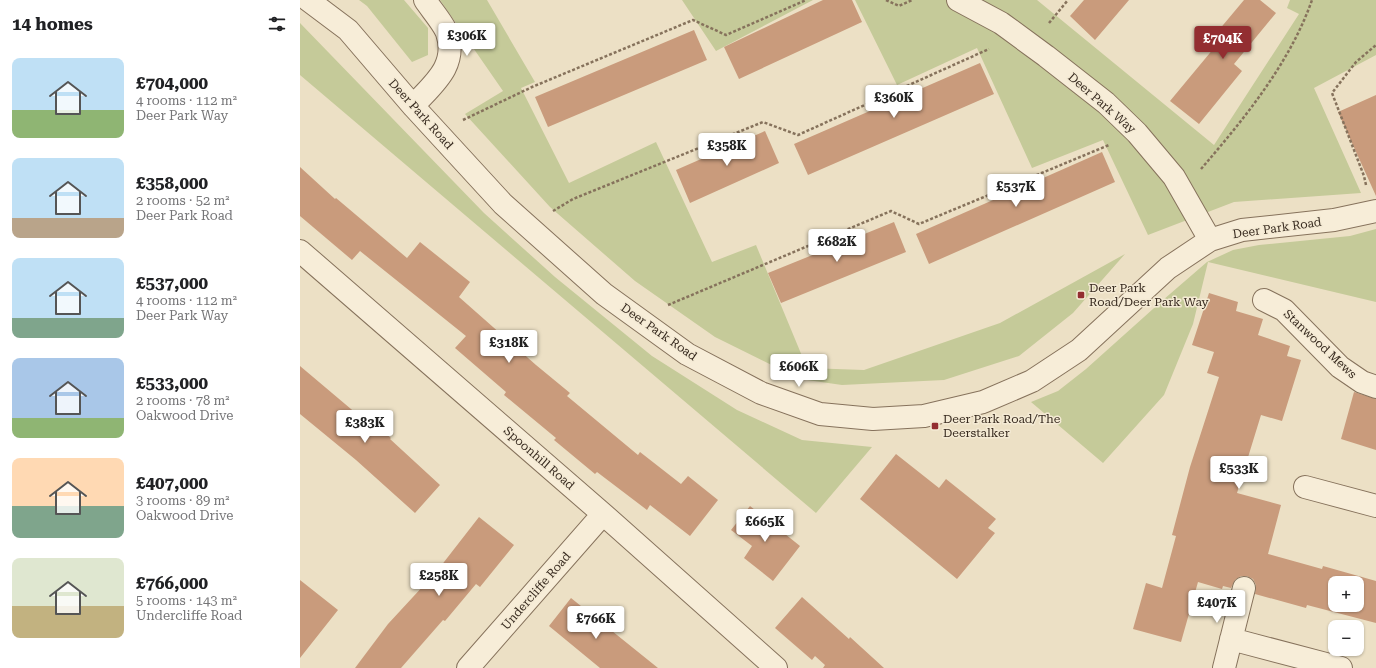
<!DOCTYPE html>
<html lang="en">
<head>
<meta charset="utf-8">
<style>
  :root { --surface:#fff; --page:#f2f2f2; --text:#202124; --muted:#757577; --accent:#932e31 }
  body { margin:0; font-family:"Roboto Serif",serif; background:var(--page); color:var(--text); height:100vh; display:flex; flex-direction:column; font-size:15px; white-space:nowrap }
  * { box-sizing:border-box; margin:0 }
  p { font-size:13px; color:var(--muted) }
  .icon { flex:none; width:22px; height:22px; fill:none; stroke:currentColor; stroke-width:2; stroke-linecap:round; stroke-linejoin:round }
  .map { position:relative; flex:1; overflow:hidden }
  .panel { display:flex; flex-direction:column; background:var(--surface); width:300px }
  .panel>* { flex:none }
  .buttons { position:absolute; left:1028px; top:576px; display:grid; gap:8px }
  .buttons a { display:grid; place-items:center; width:36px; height:36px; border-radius:8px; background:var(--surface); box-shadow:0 1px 3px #0004; font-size:20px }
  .price { position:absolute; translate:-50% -34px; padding:0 9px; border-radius:4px; background:#fff; color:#222; font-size:13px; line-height:26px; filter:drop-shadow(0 1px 2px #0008) }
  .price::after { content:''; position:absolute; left:50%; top:24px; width:12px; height:9px; margin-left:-6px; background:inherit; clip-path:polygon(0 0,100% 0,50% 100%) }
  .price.current { background:var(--accent); color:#fff }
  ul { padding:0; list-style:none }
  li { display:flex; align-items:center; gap:12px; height:100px; padding:0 12px }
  li span { display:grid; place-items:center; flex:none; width:112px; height:80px; border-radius:8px; color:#555 }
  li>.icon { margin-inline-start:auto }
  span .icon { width:48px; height:48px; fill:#fffc; stroke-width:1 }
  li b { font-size:17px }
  h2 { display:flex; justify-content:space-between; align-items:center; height:48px; padding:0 12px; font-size:17px }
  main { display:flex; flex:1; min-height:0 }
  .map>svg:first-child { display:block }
  .grass { fill:#c5ca99 }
  .building { fill:#c99b7c; fill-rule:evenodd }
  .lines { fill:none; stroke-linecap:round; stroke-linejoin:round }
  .minor-casing { stroke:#86725c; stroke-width:24 }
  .path { stroke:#86725c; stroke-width:2.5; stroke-dasharray:3 2; stroke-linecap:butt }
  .minor { stroke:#f7edd8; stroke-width:22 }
  .poi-dot { fill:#932e31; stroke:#f4ead4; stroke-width:1.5 }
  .labels { text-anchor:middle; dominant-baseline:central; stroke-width:3; stroke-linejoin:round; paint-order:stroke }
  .street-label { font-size:12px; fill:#372a1f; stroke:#f4ead4 }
  .poi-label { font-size:12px; fill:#372a1f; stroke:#f4ead4; text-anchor:start }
</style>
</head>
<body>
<main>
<section class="panel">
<h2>14 homes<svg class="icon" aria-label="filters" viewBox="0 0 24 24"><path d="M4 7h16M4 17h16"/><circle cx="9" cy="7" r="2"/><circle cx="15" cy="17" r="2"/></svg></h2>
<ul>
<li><span style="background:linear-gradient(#bfe0f5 65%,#8fb573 0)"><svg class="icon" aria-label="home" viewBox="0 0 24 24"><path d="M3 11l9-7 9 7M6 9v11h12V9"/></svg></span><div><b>£704,000</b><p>4 rooms · 112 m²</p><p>Deer Park Way</p></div></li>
<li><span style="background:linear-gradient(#bfe0f5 75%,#b9a48a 0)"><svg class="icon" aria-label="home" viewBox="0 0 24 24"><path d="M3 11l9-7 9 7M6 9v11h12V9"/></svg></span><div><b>£358,000</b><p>2 rooms · 52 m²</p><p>Deer Park Road</p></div></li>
<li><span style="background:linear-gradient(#bfe0f5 75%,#7fa58c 0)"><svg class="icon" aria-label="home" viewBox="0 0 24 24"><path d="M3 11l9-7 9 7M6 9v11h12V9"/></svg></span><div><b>£537,000</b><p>4 rooms · 112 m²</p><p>Deer Park Way</p></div></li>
<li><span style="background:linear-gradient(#a9c7e8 75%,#8fb573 0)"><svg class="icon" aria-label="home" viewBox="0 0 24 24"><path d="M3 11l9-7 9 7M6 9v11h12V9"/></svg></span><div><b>£533,000</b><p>2 rooms · 78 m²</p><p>Oakwood Drive</p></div></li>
<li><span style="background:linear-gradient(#ffd9b3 60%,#7fa58c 0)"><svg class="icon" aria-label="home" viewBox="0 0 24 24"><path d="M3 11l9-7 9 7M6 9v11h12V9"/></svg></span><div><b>£407,000</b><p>3 rooms · 89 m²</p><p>Oakwood Drive</p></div></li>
<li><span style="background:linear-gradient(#dfe7d0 60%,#c2b280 0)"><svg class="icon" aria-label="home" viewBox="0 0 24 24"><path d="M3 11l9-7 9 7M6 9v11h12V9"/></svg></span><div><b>£766,000</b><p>5 rooms · 143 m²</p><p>Undercliffe Road</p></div></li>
</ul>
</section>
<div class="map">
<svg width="1076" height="668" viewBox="0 0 1076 668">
  <rect width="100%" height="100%" fill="#ece0c5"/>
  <path class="grass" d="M59,0H104L128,28V55L112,62L67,6Z
    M140,0H187L235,82L221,88L269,183L356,142L412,262L456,245L507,368L564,370L700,323L825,254L773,313L719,356L644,380L542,385L500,379L415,337L335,281L250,207L165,114L203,91Z
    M382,0H513L416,51Z
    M555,0H737L914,145L999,14L987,8L990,0H1076V55L1014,88L1061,193L934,202L848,235L803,140L732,168L677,48L597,85Z
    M0,23L184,213L255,277L352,356L437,410L502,440L572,447L516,513L0,75Z
    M1076,229V302L908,262L893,324L864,395L803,463L731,402L758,391L786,369L863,300L907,262L933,250L959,245L1050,236Z"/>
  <path class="building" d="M523,0H552L562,22L439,79L424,47Z
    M784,0H829L795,40L770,16Z
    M944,0H960L976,13L934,64L942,71L899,124L870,101L914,48L908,43Z
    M394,30L407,60L248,127L235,97Z
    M680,63L694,94L508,175L494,144Z
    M1076,95V196L1038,112Z
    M465,131L479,163L390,203L376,170Z
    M802,152L815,182L629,264L616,234Z
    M0,167L35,199L36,198L107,258L120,242L170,282L159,297L236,365L270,393L267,396L338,455L340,452L381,484L388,476L418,500L390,536L350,505L347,510L297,472L295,474L254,440L256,438L204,395L206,392L155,348L166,336L60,251L52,260L0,216Z
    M594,222L606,252L481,303L468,273Z
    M909,293L938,302L936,311L963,319L958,335L990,346L987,356L1001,360L982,421L961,415L937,493L981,505L968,554L1022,569L1023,566L1076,581V623L1007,605L1006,608L955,594L956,585L953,579L947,576H941L935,580L931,588L923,586L922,589L898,582L881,642L833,629L846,583L862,588L876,536L872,535L890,467L919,377L907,373L914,352L892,345ZM1035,583H1057V605H1035Z
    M0,366L64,420L66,417L91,438L90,439L140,485L115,513L56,460L0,414Z
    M1054,392L1076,399V450L1041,439Z
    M596,454L639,488L646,479L696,519L688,528L695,533L657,579L560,499Z
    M450,506L500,546L473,581L444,558L452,546L431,530Z
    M179,517L214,545L180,587L176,584L145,621L143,620L101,668H55L88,624L137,571Z
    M0,580L38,610L0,658Z
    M502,597L549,639L550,637L584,668H523L525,665L515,656L512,660L475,628Z
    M271,598L358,668H300L249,626Z"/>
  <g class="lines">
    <g class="minor-casing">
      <path id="minor" d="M8,0L48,30L113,106L203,204L304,294L387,354L461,393L520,414L573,419L624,416L683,402L732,381L779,350L868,268L910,240L942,230L1034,220L1076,211
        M658,0L701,23L746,56L806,103L837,133L874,177L910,240
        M113,106C133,84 158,66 147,33C144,24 130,8 125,0
        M0,251L303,514L476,668
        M964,300L984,310L1040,367L1062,382L1076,387
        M1005,487L1076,506
        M931,639L1041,668
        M168,668L303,514
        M924,668L944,588"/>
    </g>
    <path class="path" d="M586,0L599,6L612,0
      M749,23L768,0
      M163,120L232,87L393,20L426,35L506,0
      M901,169C944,119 990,63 1012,0
      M1066,185L1064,176L1032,93L1056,62L1076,45
      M253,211L273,199L463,122L498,135L689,49
      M368,305L591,211L619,224L809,145"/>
    <use href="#minor" class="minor"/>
  </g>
  <g class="poi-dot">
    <rect x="777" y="291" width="8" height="8" rx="2"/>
    <rect x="631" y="422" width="8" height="8" rx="2"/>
  </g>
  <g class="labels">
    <g class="street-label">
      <text transform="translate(802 103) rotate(41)">Deer Park Way</text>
      <text transform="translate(121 114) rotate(48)">Deer Park Road</text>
      <text transform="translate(977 228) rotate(-8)">Deer Park Road</text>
      <text transform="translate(359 332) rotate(35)">Deer Park Road</text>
      <text transform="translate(1020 344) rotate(43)">Stanwood Mews</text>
      <text transform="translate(239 458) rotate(41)">Spoonhill Road</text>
      <text transform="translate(236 591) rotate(-49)">Undercliffe Road</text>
    </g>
    <g class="poi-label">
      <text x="789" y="288">Deer Park<tspan x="789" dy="14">Road/Deer Park Way</tspan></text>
      <text x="643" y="419">Deer Park Road/The<tspan x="643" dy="14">Deerstalker</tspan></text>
    </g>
  </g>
</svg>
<div class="buttons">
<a>+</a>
<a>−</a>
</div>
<b class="price" style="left:167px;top:57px">£306K</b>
<b class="price current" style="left:923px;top:60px">£704K</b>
<b class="price" style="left:594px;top:119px">£360K</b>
<b class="price" style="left:427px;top:167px">£358K</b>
<b class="price" style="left:716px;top:208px">£537K</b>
<b class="price" style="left:537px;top:263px">£682K</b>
<b class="price" style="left:209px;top:364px">£318K</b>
<b class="price" style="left:499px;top:388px">£606K</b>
<b class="price" style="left:65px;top:444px">£383K</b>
<b class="price" style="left:939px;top:490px">£533K</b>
<b class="price" style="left:465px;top:543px">£665K</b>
<b class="price" style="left:139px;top:597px">£258K</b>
<b class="price" style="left:917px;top:624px">£407K</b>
<b class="price" style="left:296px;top:640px">£766K</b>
</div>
</main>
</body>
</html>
